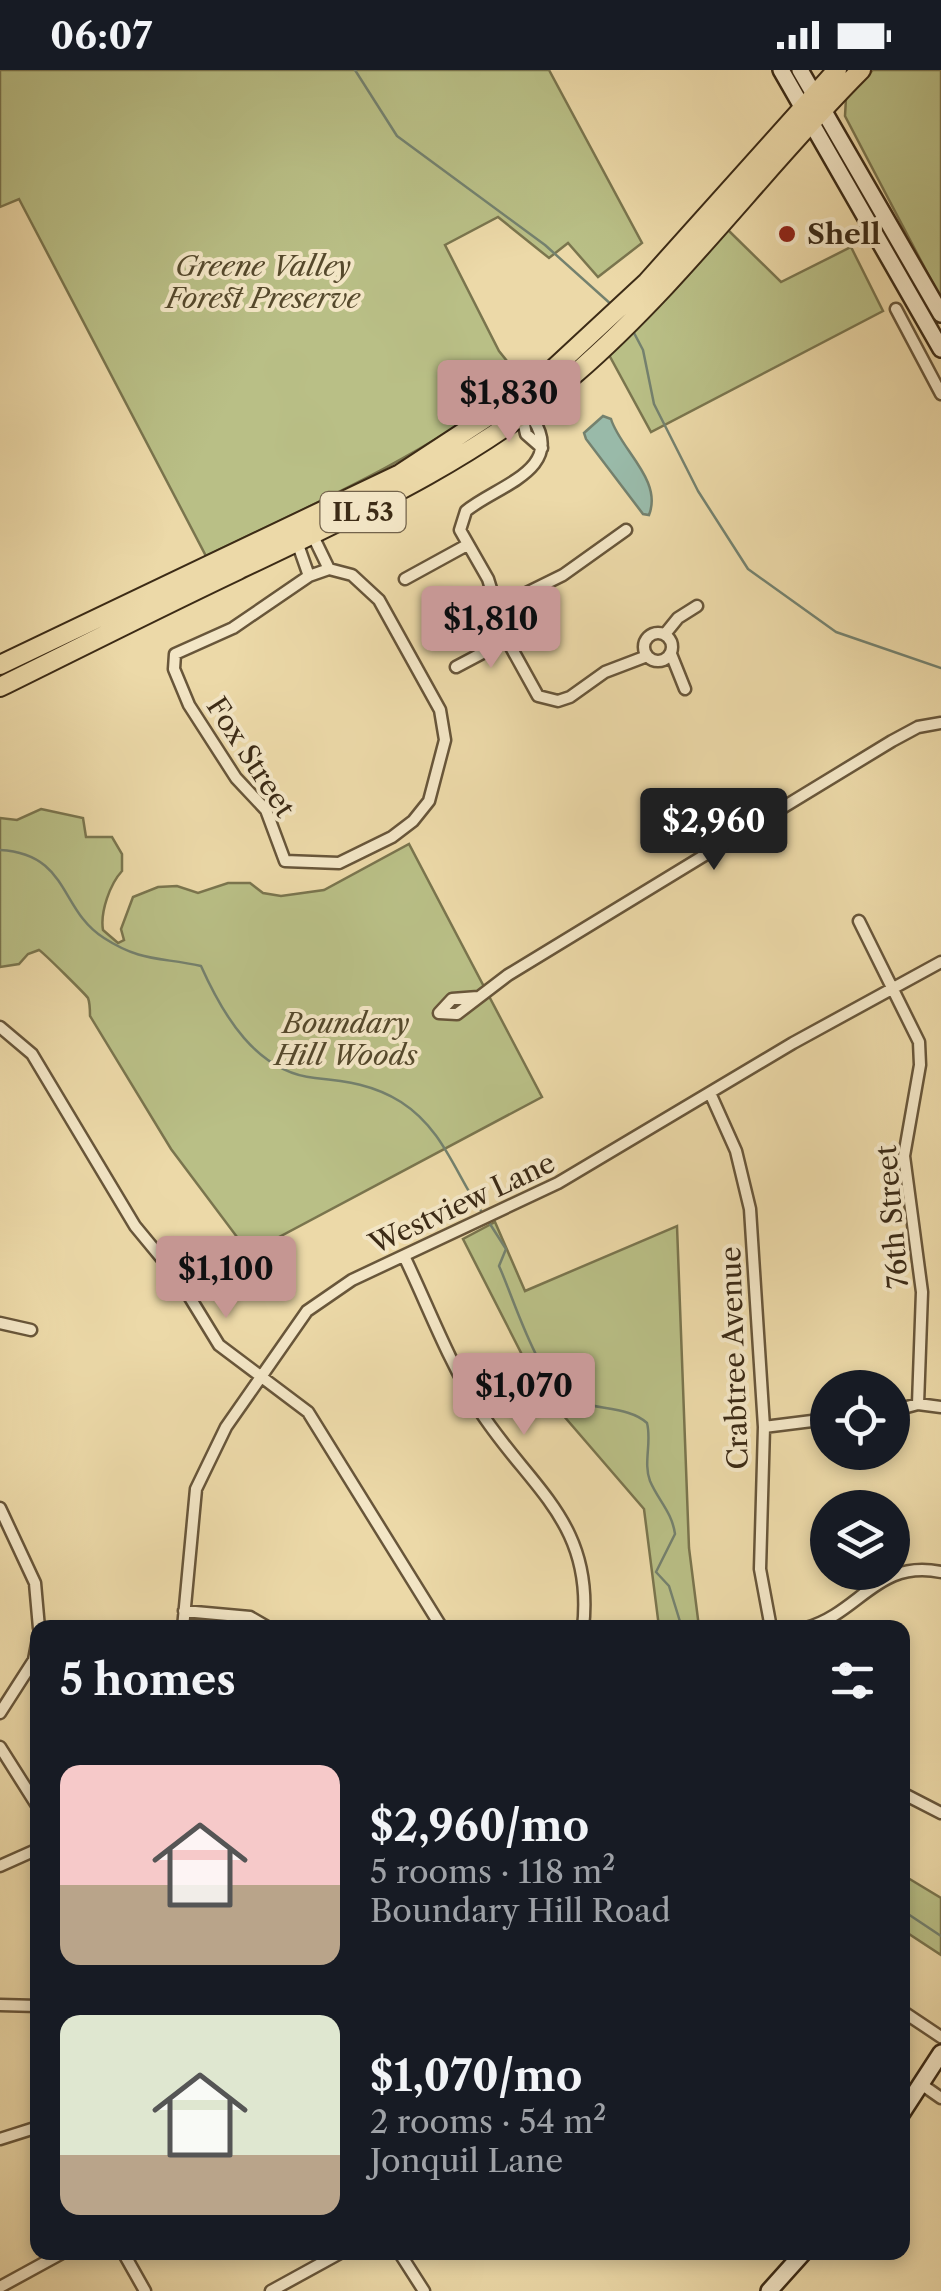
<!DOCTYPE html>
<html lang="en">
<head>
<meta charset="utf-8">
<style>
  :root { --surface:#171b24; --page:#20242c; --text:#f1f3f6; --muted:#9ea1a6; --accent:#c59692 }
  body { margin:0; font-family:"Libre Caslon Text",serif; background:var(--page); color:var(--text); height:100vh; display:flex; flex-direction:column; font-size:38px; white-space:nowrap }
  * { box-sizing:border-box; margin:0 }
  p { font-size:32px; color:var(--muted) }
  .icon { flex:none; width:55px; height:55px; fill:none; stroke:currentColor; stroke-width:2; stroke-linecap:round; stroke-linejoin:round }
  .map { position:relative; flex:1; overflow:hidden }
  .details { position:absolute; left:30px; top:1550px; width:880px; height:640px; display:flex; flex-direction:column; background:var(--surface); border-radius:20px; box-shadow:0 5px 15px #0003 }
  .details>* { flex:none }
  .controls { position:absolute; left:810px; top:1300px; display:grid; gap:20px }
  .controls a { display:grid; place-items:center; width:100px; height:100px; border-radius:50%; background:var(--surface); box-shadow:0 5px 15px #0003; font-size:50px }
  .price { position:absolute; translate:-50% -85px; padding:0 22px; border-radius:10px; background:var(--accent); color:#111; font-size:32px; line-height:65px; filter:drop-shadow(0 2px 5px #0008) }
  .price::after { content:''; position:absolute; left:50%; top:60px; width:30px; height:22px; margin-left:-15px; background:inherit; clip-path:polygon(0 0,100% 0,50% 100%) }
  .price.active { background:#222; color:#fff }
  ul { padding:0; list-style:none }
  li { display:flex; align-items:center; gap:30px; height:250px; padding:0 30px }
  li span { display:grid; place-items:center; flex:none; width:280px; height:200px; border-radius:20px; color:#555 }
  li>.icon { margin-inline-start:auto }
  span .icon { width:120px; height:120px; fill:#fffc; stroke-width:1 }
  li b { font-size:42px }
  h2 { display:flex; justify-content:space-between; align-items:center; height:120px; padding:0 30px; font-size:42px }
  .status { display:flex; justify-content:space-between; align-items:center; height:70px; padding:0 50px; background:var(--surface); direction:ltr }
  .status svg { height:28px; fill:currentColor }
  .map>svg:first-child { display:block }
  .green { fill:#b9bf86; stroke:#7a754e; stroke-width:2.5 }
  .water { fill:#99baa9; stroke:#74816e; stroke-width:2.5 }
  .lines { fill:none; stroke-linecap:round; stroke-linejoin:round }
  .stream { stroke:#74816e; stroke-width:2.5 }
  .street-casing { stroke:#68563a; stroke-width:15 }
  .secondary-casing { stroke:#3c2b16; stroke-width:20 }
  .primary-casing { stroke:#3c2b16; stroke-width:22 }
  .street { stroke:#f3e6c6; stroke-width:10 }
  .secondary { stroke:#f3e6c6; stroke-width:15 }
  .primary { stroke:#ecd9a8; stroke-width:18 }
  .poi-dot { fill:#8f2418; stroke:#f3e6c6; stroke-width:4 }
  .labels { text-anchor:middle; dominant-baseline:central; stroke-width:8; stroke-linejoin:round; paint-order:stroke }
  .shield { fill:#f3e6c6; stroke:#73634b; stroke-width:2.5 }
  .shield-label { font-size:25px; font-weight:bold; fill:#3c2b16 }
  .poi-label { font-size:28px; font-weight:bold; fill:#3c2b16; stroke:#f3e6c6; text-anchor:start }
  .park-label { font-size:28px; font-style:italic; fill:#55492c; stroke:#f3e6c6 }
  .street-label { font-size:28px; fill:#3c2b16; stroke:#f3e6c6 }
</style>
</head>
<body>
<div class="status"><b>06:07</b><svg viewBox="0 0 49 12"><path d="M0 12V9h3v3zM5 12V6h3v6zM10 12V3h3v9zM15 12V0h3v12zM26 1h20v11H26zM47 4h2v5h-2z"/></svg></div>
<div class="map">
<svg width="941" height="2221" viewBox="0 0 941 2221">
  <rect width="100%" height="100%" fill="#ecd9a8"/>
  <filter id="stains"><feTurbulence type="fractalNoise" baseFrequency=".002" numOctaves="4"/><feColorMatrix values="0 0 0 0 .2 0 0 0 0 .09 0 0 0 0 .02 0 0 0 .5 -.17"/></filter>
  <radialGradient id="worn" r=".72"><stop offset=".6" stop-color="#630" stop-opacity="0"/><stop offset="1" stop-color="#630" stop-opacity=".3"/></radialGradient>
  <path class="green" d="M0,0H549L642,173L598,207L568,173L549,188L498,147L445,175L499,281L523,311C425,385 315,434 206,486L19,129L0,137Z
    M873,0H941V229L845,46L846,28Z
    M728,160L781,212L851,177L883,241L651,362L608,283L672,223Z
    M41,739L83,748L86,767H112L122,784V801C110,814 100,842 103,860L118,873L124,870L121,859L133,827L158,817L177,816L198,823L228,813H250L263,823L281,826L324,820L409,774L542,1027L249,1183L171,1079L90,946C90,940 90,933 88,928C86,925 44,883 39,880L28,884L19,894L0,897V748L17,750Z
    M495,1152L525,1221L677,1156L689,1478L699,1557H659L644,1439L538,1316L463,1169Z
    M903,1805L941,1828V1885L903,1860Z"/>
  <path class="water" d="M603,346L611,349C620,379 663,410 649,445L643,444L586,369L584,363Z"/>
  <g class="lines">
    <path class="stream" d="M355,0L397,66L545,175L613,236
      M633,261L643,280L654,334L698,421L748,499L836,562L941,598
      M0,780C70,784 59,840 104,868C141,892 160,887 201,896C223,945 256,1002 315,1008C347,1011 374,1015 401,1032C443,1059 455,1103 481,1141
      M490,1154L506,1179L499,1196C515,1231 539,1316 575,1331C599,1340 630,1337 647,1353C652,1372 643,1393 650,1411C658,1430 672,1442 675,1464L656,1502L669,1516L682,1558
      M902,1840L941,1866"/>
    <g class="street-casing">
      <path id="street" d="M896,239L941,324
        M522,346L533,349C566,400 496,416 466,441L460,460L488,509L507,570L538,626L558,631L570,627L605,602L647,586
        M522,346L526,364L542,378
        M312,464L329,499
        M296,469L309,506
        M329,499L352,505L379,530L440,640L445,670L429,731L413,751L392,767L339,793L285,791L266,740L236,708L189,635L174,599L175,584L233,558L309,506Z
        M405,509L467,475
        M494,539L563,505L626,460
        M644 577a14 14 0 1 1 28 0a14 14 0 1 1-28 0Z
        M665,564L678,548L697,536
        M671,584L685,619
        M456,597L507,570
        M859,851L919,972L920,995L904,1086L922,1222L918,1334
        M478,927L452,929L439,943L457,944L508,905L892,671L918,657L941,653
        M0,957L32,984L135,1156L178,1208L219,1275L308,1342L442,1558
        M710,1023L736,1081L750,1139L764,1357L760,1499L771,1558
        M404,1186C428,1236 448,1290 478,1338C528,1417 595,1451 583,1558
        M0,1253L31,1260
        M892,1341L918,1334L941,1337
        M764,1357L828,1349
        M0,1438L35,1513L39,1558
        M184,1541L250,1547L269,1558
        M183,1558L196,1419L226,1357L307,1241L352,1210L558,1113L793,973L941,892
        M806,1558C861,1542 877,1489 941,1502
        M0,1643L34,1590L38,1569
        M0,1677L38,1737
        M902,1723L941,1743
        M0,1796L38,1779
        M0,1935L38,1936
        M902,1941L941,1967
        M921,2014L941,2028
        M0,2069L38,2057
        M123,2182L145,2221
        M399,2182L424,2221
        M0,2217L64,2182
        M271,2221L342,2182"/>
    </g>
    <g class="secondary-casing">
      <path id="secondary" d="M781,0L941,279
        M800,0L941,244
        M902,2043L941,1983
        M769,2221L804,2182"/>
    </g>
    <g class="primary-casing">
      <path id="primary" d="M0,595L400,404L536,315L647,212L837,0
        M0,617C79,578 158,538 238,500C357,443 475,390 576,303C681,212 763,98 861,0"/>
    </g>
    <use href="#street" class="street"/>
    <use href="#secondary" class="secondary"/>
    <use href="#primary" class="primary"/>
  </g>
  <circle class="poi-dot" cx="787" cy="164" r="10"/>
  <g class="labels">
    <rect class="shield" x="320.5" y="422" width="85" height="40" rx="8"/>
    <g class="shield-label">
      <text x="363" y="442">IL 53</text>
    </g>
    <g class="poi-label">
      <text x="807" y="164">Shell</text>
    </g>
    <g class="park-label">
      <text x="263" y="196">Greene Valley<tspan x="263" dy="32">Forest Preserve</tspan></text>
      <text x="346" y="953">Boundary<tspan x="346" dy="32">Hill Woods</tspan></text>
    </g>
    <g class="street-label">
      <text transform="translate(251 687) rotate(57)">Fox Street</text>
      <text transform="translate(462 1133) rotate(-25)">Westview Lane</text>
      <text transform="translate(892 1147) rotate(-95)">76th Street</text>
      <text transform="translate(734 1288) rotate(-92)">Crabtree Avenue</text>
    </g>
  </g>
  <rect width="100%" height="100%" filter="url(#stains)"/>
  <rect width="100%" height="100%" fill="url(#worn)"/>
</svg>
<div class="controls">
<a><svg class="icon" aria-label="locate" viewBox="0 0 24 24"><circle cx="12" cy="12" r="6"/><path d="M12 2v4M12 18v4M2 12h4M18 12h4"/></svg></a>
<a><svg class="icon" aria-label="layers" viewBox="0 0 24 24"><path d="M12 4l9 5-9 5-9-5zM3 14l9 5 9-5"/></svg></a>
</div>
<b class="price" style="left:509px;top:375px">$1,830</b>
<b class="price" style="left:491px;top:601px">$1,810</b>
<b class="price active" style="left:714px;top:803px">$2,960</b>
<b class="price" style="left:226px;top:1251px">$1,100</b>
<b class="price" style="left:524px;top:1368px">$1,070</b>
<section class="details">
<h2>5 homes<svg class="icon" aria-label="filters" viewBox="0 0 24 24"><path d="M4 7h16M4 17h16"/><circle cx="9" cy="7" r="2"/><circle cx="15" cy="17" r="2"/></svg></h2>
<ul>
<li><span style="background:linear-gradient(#f6c9c9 60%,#b9a48a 0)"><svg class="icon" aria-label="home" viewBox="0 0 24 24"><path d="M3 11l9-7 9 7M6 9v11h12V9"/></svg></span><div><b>$2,960/mo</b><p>5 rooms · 118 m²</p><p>Boundary Hill Road</p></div></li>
<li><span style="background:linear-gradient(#dfe7d0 70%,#b9a48a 0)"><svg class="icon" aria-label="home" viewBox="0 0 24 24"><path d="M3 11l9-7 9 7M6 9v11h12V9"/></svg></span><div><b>$1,070/mo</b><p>2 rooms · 54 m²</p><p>Jonquil Lane</p></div></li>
</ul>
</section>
</div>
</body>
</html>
